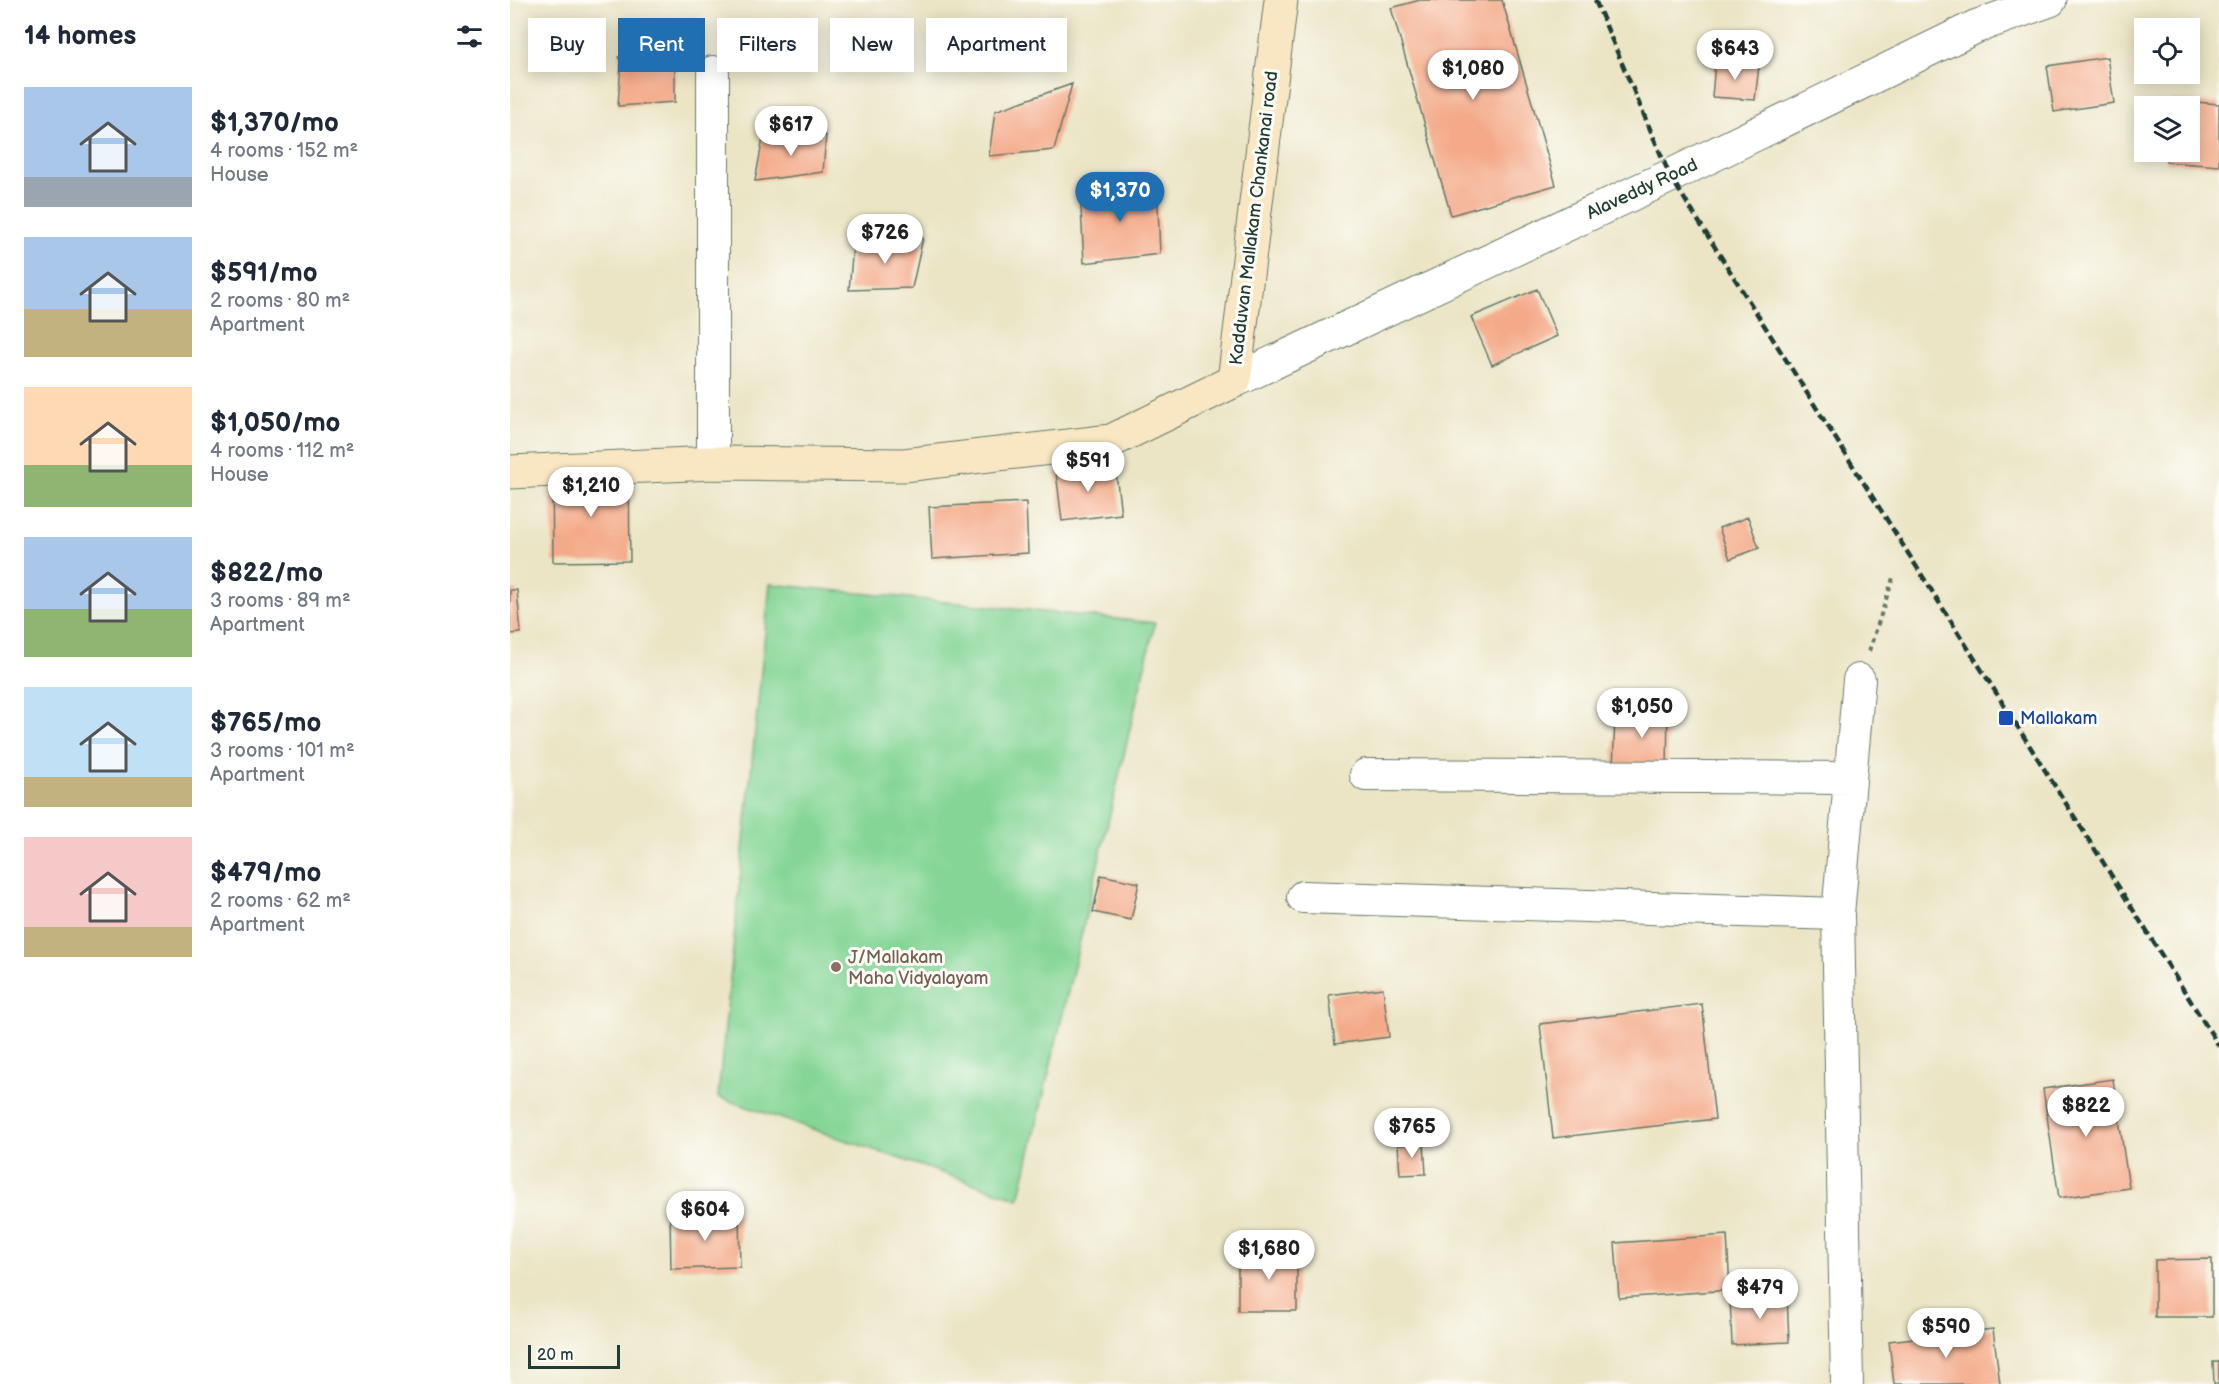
<!DOCTYPE html>
<html lang="en">
<head>
<meta charset="utf-8">
<style>
  :root { --surface:#fff; --page:#f6f6f7; --text:#1f2937; --muted:#747a83; --accent:#1f6fb2 }
  body { margin:0; font-family:"Balsamiq Sans",sans-serif; background:var(--page); color:var(--text); height:100vh; display:flex; flex-direction:column; font-size:22px; white-space:nowrap }
  * { box-sizing:border-box; margin:0 }
  p { font-size:20px; color:var(--muted) }
  .icon { flex:none; width:33px; height:33px; fill:none; stroke:currentColor; stroke-width:2; stroke-linecap:round; stroke-linejoin:round }
  .map { position:relative; flex:1; overflow:hidden }
  .panel { display:flex; flex-direction:column; background:var(--surface); width:510px }
  .panel>* { flex:none }
  .banner { position:absolute; left:18px; top:18px; width:570px; height:54px; display:flex; gap:12px }
  .buttons { position:absolute; left:1624px; top:18px; display:grid; gap:12px }
  .buttons a { display:grid; place-items:center; width:66px; height:66px; border-radius:0px; background:var(--surface); box-shadow:0 3px 15px #0003; font-size:30px }
  .scale { position:absolute; left:18px; bottom:15px; width:92px; box-sizing:border-box; padding-left:6px; border:3px solid #1f3d34; border-top:0; font-size:16px; line-height:21px; white-space:nowrap; color:#1f3d34; -webkit-text-stroke:4px #fdfcf7; paint-order:stroke }
  .price { position:absolute; translate:-50% -51px; padding:0 14px; border-radius:21px; background:#fff; color:#222; font-size:20px; line-height:39px; filter:drop-shadow(0 2px 3px #0008) }
  .price::after { content:''; position:absolute; left:50%; top:36px; width:18px; height:14px; margin-left:-9px; background:inherit; clip-path:polygon(0 0,100% 0,50% 100%) }
  .price.active { background:var(--accent); color:#fff }
  ul { padding:0; list-style:none }
  li { display:flex; align-items:center; gap:18px; height:150px; padding:0 24px }
  li span { display:grid; place-items:center; flex:none; width:168px; height:120px; border-radius:0px; color:#555 }
  li>.icon { margin-inline-start:auto }
  span .icon { width:72px; height:72px; fill:#fffc; stroke-width:1 }
  li b { font-size:26px }
  h2 { display:flex; justify-content:space-between; align-items:center; height:72px; padding:0 24px; font-size:26px }
  .pill { padding:0 21px; border-radius:0px; background:var(--surface); box-shadow:0 3px 15px #0003; font-size:21px; line-height:54px }
  .pill.active { background:var(--accent); color:#fff }
  main { display:flex; flex:1; min-height:0 }
  .map>svg:first-child { display:block }
  .green { fill:#85d696; stroke:#528a65; stroke-width:1.5 }
  .building { fill:#f4aa89 }
  .lines { fill:none; stroke-linecap:round; stroke-linejoin:round }
  .minor-casing { stroke:#667867; stroke-width:34 }
  .tertiary-casing { stroke:#667867; stroke-width:35 }
  .secondary-casing { stroke:#667867; stroke-width:35 }
  .path { stroke:#667867; stroke-width:4; stroke-dasharray:4.5 4.5; stroke-linecap:butt }
  .minor { stroke:#fff; stroke-width:32 }
  .tertiary { stroke:#fff; stroke-width:33 }
  .secondary { stroke:#f9e7c3; stroke-width:33 }
  .rail { stroke:#1f3d34; stroke-width:4.5; stroke-dasharray:9 4.5; stroke-linecap:butt }
  .transit-dot { fill:#1a4fb4; stroke:#fdfcf7; stroke-width:2 }
  .education-dot { fill:#8d6e63; stroke:#fdfcf7; stroke-width:2 }
  .labels { text-anchor:middle; dominant-baseline:central; stroke-width:6; stroke-linejoin:round; paint-order:stroke }
  .street-label { font-size:18px; fill:#1f3d34; stroke:#fdfcf7 }
  .transit-label { font-size:18px; fill:#164399; stroke:#fdfcf7; text-anchor:start }
  .education-label { font-size:18px; fill:#785e54; stroke:#fdfcf7; text-anchor:start }
</style>
</head>
<body>
<main>
<section class="panel">
<h2>14 homes<svg class="icon" aria-label="filters" viewBox="0 0 24 24"><path d="M4 7h16M4 17h16"/><circle cx="9" cy="7" r="2"/><circle cx="15" cy="17" r="2"/></svg></h2>
<ul>
<li><span style="background:linear-gradient(#a9c7e8 75%,#9aa5b1 0)"><svg class="icon" aria-label="home" viewBox="0 0 24 24"><path d="M3 11l9-7 9 7M6 9v11h12V9"/></svg></span><div><b>$1,370/mo</b><p>4 rooms · 152 m²</p><p>House</p></div></li>
<li><span style="background:linear-gradient(#a9c7e8 60%,#c2b280 0)"><svg class="icon" aria-label="home" viewBox="0 0 24 24"><path d="M3 11l9-7 9 7M6 9v11h12V9"/></svg></span><div><b>$591/mo</b><p>2 rooms · 80 m²</p><p>Apartment</p></div></li>
<li><span style="background:linear-gradient(#ffd9b3 65%,#8fb573 0)"><svg class="icon" aria-label="home" viewBox="0 0 24 24"><path d="M3 11l9-7 9 7M6 9v11h12V9"/></svg></span><div><b>$1,050/mo</b><p>4 rooms · 112 m²</p><p>House</p></div></li>
<li><span style="background:linear-gradient(#a9c7e8 60%,#8fb573 0)"><svg class="icon" aria-label="home" viewBox="0 0 24 24"><path d="M3 11l9-7 9 7M6 9v11h12V9"/></svg></span><div><b>$822/mo</b><p>3 rooms · 89 m²</p><p>Apartment</p></div></li>
<li><span style="background:linear-gradient(#bfe0f5 75%,#c2b280 0)"><svg class="icon" aria-label="home" viewBox="0 0 24 24"><path d="M3 11l9-7 9 7M6 9v11h12V9"/></svg></span><div><b>$765/mo</b><p>3 rooms · 101 m²</p><p>Apartment</p></div></li>
<li><span style="background:linear-gradient(#f6c9c9 75%,#c2b280 0)"><svg class="icon" aria-label="home" viewBox="0 0 24 24"><path d="M3 11l9-7 9 7M6 9v11h12V9"/></svg></span><div><b>$479/mo</b><p>2 rooms · 62 m²</p><p>Apartment</p></div></li>
</ul>
</section>
<div class="map">
<svg width="1709" height="1384" viewBox="0 0 1709 1384">
  <rect width="100%" height="100%" fill="#fdfcf7"/>
  <filter id="ink" filterUnits="userSpaceOnUse"><feTurbulence type="fractalNoise" baseFrequency=".0167" numOctaves="2"/><feDisplacementMap in="SourceGraphic" scale="12" xChannelSelector="R" yChannelSelector="G"/><feConvolveMatrix kernelMatrix="1 2 1 2 8 2 1 2 1" color-interpolation-filters="sRGB"/></filter>
  <filter id="wash" filterUnits="userSpaceOnUse"><feTurbulence type="fractalNoise" baseFrequency=".008" numOctaves="4" result="noise"/><feDisplacementMap in="SourceGraphic" scale="24" xChannelSelector="R" yChannelSelector="G"/><feGaussianBlur stdDeviation="1.35" result="paint"/><feColorMatrix in="noise" values="0 0 0 0 0 0 0 0 0 0 0 0 0 0 0 0 0 1.4 0 .05"/><feComposite in="paint" operator="in"/></filter>
  <g filter="url(#wash)">
    <rect width="100%" height="100%" fill="#ebe5c6"/>
    <path class="green" d="M260,584L645,623L509,1199L208,1097Z"/>
    <g id="blocks">
      <path class="building" d="M910,0H992L1046,185L941,215L881,8Z
        M165,46V102L108,106L111,63L108,57Z
        M1597,57L1604,103L1544,112L1537,66Z
        M1205,63L1249,66L1245,100L1202,97Z
        M562,84L544,150L479,156L485,111Z
        M1662,100L1709,104V166L1656,162L1657,152H1680V106H1661Z
        M316,135L313,172L245,181L253,138Z
        M647,183L650,254L574,263L570,191Z
        M413,238L402,288L339,290L343,246Z
        M1027,289L1047,336L982,365L961,317Z
        M605,465L611,514L552,521L546,472Z
        M42,475H119L120,561L43,562Z
        M516,502L518,553L422,559L419,507Z
        M1238,517L1249,548L1220,559L1209,528Z
        M0,590H7L11,633L0,634Z
        M1123,703L1158,704L1157,771L1103,770L1105,714H1123Z
        M591,875L629,883L621,920L583,912Z
        M873,988L879,1037L825,1044L819,995Z
        M1192,1004L1205,1119L1043,1138L1030,1024Z
        M1603,1079L1619,1188L1549,1198L1533,1089Z
        M914,1143L916,1174L890,1175L888,1145Z
        M229,1214L230,1267L161,1269L160,1216Z
        M1217,1235L1220,1290L1109,1298L1105,1243Z
        M787,1245V1311H728V1256H759L758,1246Z
        M1702,1259V1317H1645V1260Z
        M1277,1295L1279,1342L1222,1345L1220,1298Z
        M1483,1329L1490,1384H1384L1379,1341Z
        M1703,1362H1709V1384H1704Z"/>
    </g>
  </g>
  <g filter="url(#ink)">
    <use href="#blocks" fill-opacity="0" stroke="#667867" stroke-width="1.5"/>
    <g class="lines">
      <g class="minor-casing">
        <path id="minor" d="M203,72V463
          M856,775L1340,778
          M793,897L1328,914
          M1337,1384L1328,914L1349,680"/>
      </g>
      <g class="tertiary-casing">
        <path id="tertiary" d="M724,381L1160,176L1465,27L1540,0"/>
      </g>
      <g class="secondary-casing">
        <path id="secondary" d="M0,472L203,463L394,465L601,441L724,381L771,0"/>
      </g>
      <path class="path" d="M1359,651L1384,575"/>
      <use href="#minor" class="minor"/>
      <use href="#tertiary" class="tertiary"/>
      <use href="#secondary" class="secondary"/>
      <path class="rail" d="M1085,0L1160,176L1709,1046"/>
    </g>
  </g>
  <rect class="transit-dot" x="1488" y="710" width="16" height="16" rx="3"/>
  <circle class="education-dot" cx="326" cy="967" r="6"/>
  <g class="labels">
    <g class="street-label">
      <text transform="translate(1132 189) rotate(-25)">Alaveddy Road</text>
      <text transform="translate(744 218) rotate(-83)">Kadduvan Mallakam Chankanai road</text>
    </g>
    <g class="transit-label">
      <text x="1510" y="718">Mallakam</text>
    </g>
    <g class="education-label">
      <text x="338" y="957">J/Mallakam<tspan x="338" dy="21">Maha Vidyalayam</tspan></text>
    </g>
  </g>
</svg>
<div class="buttons">
<a><svg class="icon" aria-label="locate" viewBox="0 0 24 24"><circle cx="12" cy="12" r="6"/><path d="M12 2v4M12 18v4M2 12h4M18 12h4"/></svg></a>
<a><svg class="icon" aria-label="layers" viewBox="0 0 24 24"><path d="M12 4l9 5-9 5-9-5zM3 14l9 5 9-5"/></svg></a>
</div>
<div class="scale">20 m</div>
<b class="price" style="left:1225px;top:81px">$643</b>
<b class="price" style="left:963px;top:101px">$1,080</b>
<b class="price" style="left:281px;top:157px">$617</b>
<b class="price active" style="left:610px;top:223px">$1,370</b>
<b class="price" style="left:375px;top:265px">$726</b>
<b class="price" style="left:578px;top:493px">$591</b>
<b class="price" style="left:81px;top:518px">$1,210</b>
<b class="price" style="left:1132px;top:739px">$1,050</b>
<b class="price" style="left:1576px;top:1138px">$822</b>
<b class="price" style="left:902px;top:1159px">$765</b>
<b class="price" style="left:195px;top:1242px">$604</b>
<b class="price" style="left:759px;top:1281px">$1,680</b>
<b class="price" style="left:1250px;top:1320px">$479</b>
<b class="price" style="left:1436px;top:1359px">$590</b>
<div class="banner">
<a class="pill">Buy</a>
<a class="pill active">Rent</a>
<a class="pill">Filters</a>
<a class="pill">New</a>
<a class="pill">Apartment</a>
</div>
</div>
</main>
</body>
</html>
